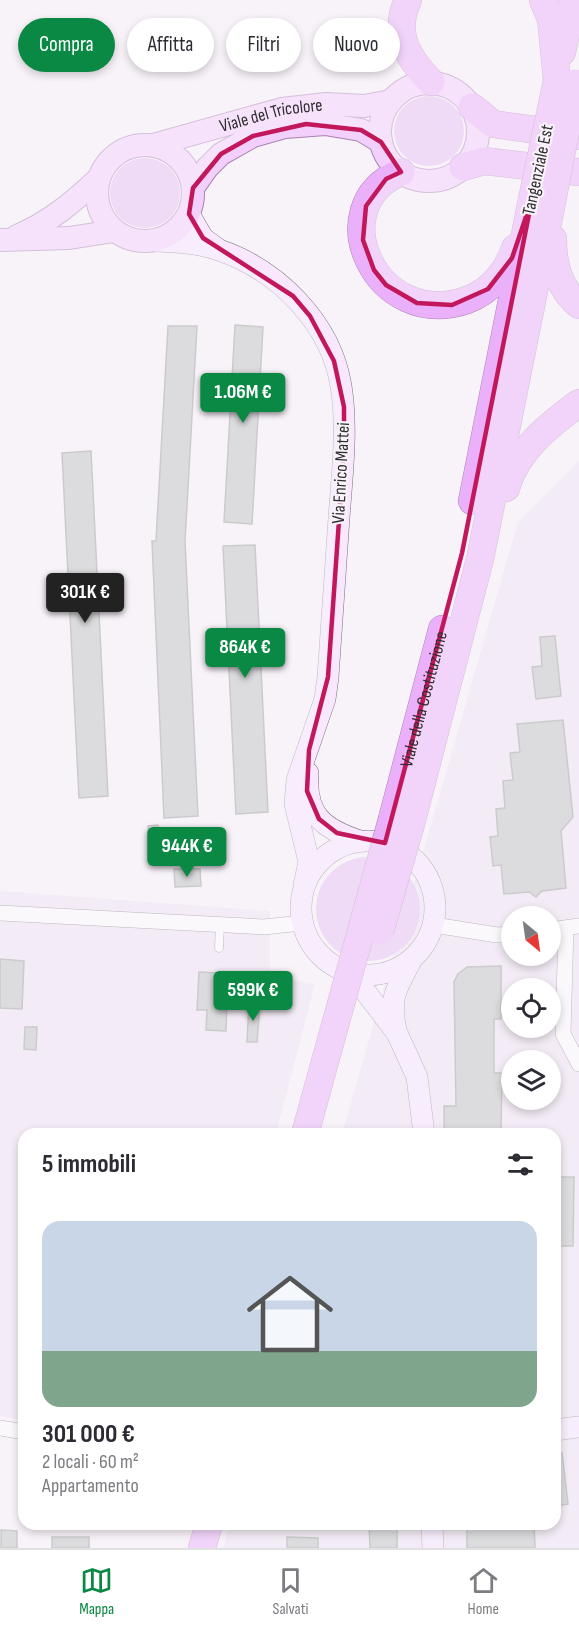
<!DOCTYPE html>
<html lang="it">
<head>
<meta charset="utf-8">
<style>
  :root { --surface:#fff; --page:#f2f2f3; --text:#2b2b33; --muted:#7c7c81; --line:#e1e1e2; --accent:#098944 }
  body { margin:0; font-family:"Sofia Sans Condensed",sans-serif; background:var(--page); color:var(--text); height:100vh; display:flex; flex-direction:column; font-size:22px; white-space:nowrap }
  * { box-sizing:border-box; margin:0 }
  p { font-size:20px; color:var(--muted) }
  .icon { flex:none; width:33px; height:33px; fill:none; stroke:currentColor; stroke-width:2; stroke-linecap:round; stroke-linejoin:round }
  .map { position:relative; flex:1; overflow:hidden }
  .details { position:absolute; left:18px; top:1128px; width:543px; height:402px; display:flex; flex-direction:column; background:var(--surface); border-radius:18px; box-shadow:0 3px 9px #0003 }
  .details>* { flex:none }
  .top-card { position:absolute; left:18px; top:18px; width:543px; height:54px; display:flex; gap:12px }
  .needle { width:39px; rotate:151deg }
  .tools { position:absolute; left:501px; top:906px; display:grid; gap:12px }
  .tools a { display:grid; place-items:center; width:60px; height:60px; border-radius:50%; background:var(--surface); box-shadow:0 3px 9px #0003; font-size:30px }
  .price { position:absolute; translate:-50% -51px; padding:0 14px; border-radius:6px; background:var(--accent); color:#fff; font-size:20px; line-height:39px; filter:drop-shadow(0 2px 3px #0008) }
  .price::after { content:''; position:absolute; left:50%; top:36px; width:18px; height:14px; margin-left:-9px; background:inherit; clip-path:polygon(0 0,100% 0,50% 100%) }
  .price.active { background:#222; color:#fff }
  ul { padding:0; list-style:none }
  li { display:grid; align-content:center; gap:12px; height:318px; padding:0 24px }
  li+li { border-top:2px solid var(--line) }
  li span { display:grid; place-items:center; height:186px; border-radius:18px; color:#555 }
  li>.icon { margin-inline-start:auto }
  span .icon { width:108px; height:108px; fill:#fffc; stroke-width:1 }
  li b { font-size:26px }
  h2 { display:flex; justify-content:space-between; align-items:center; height:72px; padding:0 24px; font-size:26px }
  .pill { padding:0 21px; border-radius:27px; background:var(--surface); box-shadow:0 3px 9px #0003; font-size:21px; line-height:54px }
  .pill.active { background:var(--accent); color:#fff }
  .tabs { display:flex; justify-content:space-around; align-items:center; height:84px; border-top:2px solid var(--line); background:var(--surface); font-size:16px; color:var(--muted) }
  .tabs a { display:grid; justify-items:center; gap:3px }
  .tabs .active { color:var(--accent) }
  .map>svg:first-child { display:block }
  .built { fill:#eee3f0; fill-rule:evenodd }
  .green { fill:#e5beef }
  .building { fill:#bbc2bc; stroke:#959c96; stroke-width:1.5 }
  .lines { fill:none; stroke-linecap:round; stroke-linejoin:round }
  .lane-casing { stroke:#777379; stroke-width:9 }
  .street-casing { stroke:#777379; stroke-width:16 }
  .secondary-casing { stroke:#777379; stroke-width:22 }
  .primary-casing { stroke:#aa82b3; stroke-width:24 }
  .highway-casing { stroke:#aa82b3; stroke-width:28 }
  .lane { stroke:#fff; stroke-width:8 }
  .street { stroke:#fff; stroke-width:15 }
  .secondary { stroke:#f9e7fe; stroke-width:21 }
  .primary { stroke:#f3d0fc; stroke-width:22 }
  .highway { stroke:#ebb0fa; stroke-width:27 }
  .highway-bridge-casing { stroke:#aa82b3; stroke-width:28; stroke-linecap:butt }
  .highway-bridge { stroke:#ebb0fa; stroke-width:27 }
  .marked { fill:none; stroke:#c2185b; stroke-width:4.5; stroke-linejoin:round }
  .labels { text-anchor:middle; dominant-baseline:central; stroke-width:4.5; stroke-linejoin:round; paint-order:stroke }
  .street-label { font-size:18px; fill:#302e30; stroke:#f8f2f9 }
</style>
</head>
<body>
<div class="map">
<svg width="579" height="1548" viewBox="0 0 579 1548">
  <rect width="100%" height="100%" fill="#f8f2f9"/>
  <path class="built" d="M579,461V1548H223L230,1524H555V1134H342L518,522ZM512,916H550V956H512ZM512,988H550V1028H512ZM512,1060H550V1100H512Z
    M0,891L270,911V977L315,984L276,1134H24V1420L0,1416Z"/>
  <path class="green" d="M394 131a35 35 0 1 1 70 0a35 35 0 1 1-70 0Z
    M110 193a35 35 0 1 1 70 0a35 35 0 1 1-70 0Z
    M316 909a52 52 0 1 1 104 0a52 52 0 1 1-104 0Z"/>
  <path class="building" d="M235,325L263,327L252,524L224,522Z
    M168,326H197L185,541L198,816L164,818L152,541H156Z
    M91,451L108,796L79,798L62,453Z
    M255,545L268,812L236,814L223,546Z
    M555,636L561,696L536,699L532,667L542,666L540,637Z
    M563,720L573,817L561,831L566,888L542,891L536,897L529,892L504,894L501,865L493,866L490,837L498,836L496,809L505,808L503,781L513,780L510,753L520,752L517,724Z
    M158,825L159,845L149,846L148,826Z
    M174,869H200L201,886L175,887Z
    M0,959L24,961L22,1009L0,1008Z
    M501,966V1019H494V1073H502L501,1134H444V1106H456L454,982L458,974L467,967Z
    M199,972L237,974L235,998L227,997L226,1031L206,1030L207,1010H197Z
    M249,1002L260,1003L257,1042H247Z
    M25,1027H37L36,1050L24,1049Z
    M555,1177H574L573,1246H555Z
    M555,1453H562L568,1504L555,1506Z
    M369,1524H397V1548H370Z
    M467,1524H534L535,1548H467Z
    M1,1530L17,1531V1548H1Z
    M52,1537H89V1548H52Z
    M287,1537L318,1538V1548H287Z"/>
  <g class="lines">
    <g class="lane-casing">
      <path id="lane" d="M219,948L220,923"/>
    </g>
    <g class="street-casing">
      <path id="street" d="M0,913L264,927L302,923
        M434,925L497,935L512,934
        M566,928L563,1034L579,1064
        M550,930L579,926
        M0,1428L24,1432"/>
    </g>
    <g class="secondary-casing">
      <path id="secondary" d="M189,214L203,238L218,249
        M156,241C177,242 199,243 219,250C278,270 331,323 341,386C348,429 342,475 339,518C335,571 332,624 328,677L325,699L297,780L295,804L309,862L304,885
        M308,773C305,815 323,829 360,841
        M301 908a67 67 0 1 1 134 0a67 67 0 1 1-134 0Z
        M351,973L397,1033L417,1077L424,1134
        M396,1030C389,997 396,989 411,961
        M555,1430L579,1427
        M432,1524L433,1548"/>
    </g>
    <g class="primary-casing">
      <g id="primary">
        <circle cx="429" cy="132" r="49"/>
        <circle cx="145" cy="193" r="48"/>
        <path id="s1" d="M153,145L282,109L326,104L364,106L391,101"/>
        <path d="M193,188L207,168L221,154L253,136L285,127L325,124L361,130L381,142"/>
        <path d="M17,236C50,222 72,203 98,179"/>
        <path d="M0,240L69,238L114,231"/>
      </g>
    </g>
    <g class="highway-casing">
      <g id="highway">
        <path d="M408,0C392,34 408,58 431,82"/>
        <path d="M543,0L551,19L557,81"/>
        <path d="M562,52L573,0"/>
        <path d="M472,107L493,124L579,136"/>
        <path d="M463,167L484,161L579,172"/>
        <path d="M401,172C319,206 376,332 467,300C491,291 507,271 515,248"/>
        <path d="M553,239C553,264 559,289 579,305"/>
        <path d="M506,488C517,450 548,426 579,403"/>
        <path d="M472,501L532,199"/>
        <path id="s2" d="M392,819L442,629"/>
        <path d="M411,824L480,559L552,202"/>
        <path d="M202,1548L209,1524"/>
      </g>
    </g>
    <use href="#lane" class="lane"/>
    <use href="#street" class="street"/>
    <use href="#secondary" class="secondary"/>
    <use href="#primary" class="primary"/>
    <use href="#highway" class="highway"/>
    <g class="highway-bridge-casing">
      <path id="highway-bridge" d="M532,199L557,81
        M552,202L575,83
        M380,931L411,824
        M305,1134L392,819"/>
    </g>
    <use href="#highway-bridge" class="highway-bridge"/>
  </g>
  <path d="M0 0H579V1548H0ZM306,124L361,130L381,142L401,172L386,179L366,206L363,240L374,270L386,285L417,303L452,305L488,289L512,258L532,199L462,553L385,843L337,833L319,819L307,791L309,750L328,677L344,449V407L334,361L310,316L293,296L203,238L189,214L193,188L221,154L253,136Z" fill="#f8f2f9" fill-opacity=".55" fill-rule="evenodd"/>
  <path class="marked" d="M306,124L361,130L381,142L401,172L386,179L366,206L363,240L374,270L386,285L417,303L452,305L488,289L512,258L532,199L462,553L385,843L337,833L319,819L307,791L309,750L328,677L344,449V407L334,361L310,316L293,296L203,238L189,214L193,188L221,154L253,136Z"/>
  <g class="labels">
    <g class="street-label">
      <text stroke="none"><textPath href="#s1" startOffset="122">Viale del Tricolore</textPath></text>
      <text transform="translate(538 170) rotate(-78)">Tangenziale Est</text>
      <text transform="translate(341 473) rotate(-87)">Via Enrico Mattei</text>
      <text stroke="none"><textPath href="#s2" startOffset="124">Viale della Costituzione</textPath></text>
    </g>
  </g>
</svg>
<div class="tools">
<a><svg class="needle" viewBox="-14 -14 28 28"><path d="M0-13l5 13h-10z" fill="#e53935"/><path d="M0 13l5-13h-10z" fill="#7c7c81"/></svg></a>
<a><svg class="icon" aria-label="locate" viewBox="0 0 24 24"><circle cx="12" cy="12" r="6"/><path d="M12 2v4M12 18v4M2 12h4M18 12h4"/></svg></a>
<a><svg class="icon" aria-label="layers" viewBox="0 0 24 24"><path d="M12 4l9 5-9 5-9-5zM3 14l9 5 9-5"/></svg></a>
</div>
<b class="price" style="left:243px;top:424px">1.06M €</b>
<b class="price active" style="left:85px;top:624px">301K €</b>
<b class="price" style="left:245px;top:679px">864K €</b>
<b class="price" style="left:187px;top:878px">944K €</b>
<b class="price" style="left:253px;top:1022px">599K €</b>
<div class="top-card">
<a class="pill active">Compra</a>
<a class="pill">Affitta</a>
<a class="pill">Filtri</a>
<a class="pill">Nuovo</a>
</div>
<section class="details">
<h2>5 immobili<svg class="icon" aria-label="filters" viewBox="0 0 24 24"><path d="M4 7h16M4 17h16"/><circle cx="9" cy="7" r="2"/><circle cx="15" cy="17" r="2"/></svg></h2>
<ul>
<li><span style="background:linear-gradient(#c9d6e8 70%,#7fa58c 0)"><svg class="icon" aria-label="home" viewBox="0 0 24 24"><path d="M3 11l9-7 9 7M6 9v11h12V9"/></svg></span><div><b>301 000 €</b><p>2 locali · 60 m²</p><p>Appartamento</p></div></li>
</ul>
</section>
</div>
<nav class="tabs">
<a class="active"><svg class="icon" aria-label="map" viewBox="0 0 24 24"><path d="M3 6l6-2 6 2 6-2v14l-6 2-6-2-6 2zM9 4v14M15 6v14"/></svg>Mappa</a>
<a><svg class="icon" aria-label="saved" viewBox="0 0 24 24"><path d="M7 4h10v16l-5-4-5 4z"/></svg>Salvati</a>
<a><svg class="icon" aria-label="home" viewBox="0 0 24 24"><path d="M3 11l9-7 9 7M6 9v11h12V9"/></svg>Home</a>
</nav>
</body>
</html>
